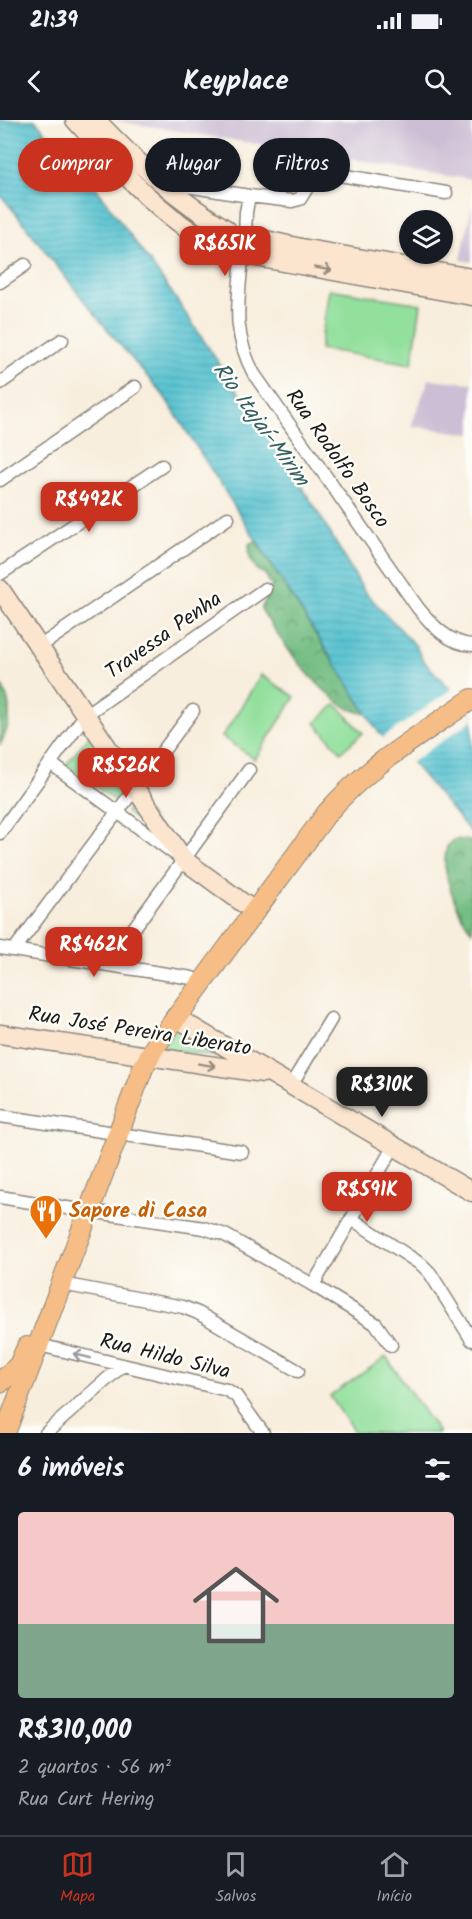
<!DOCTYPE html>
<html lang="pt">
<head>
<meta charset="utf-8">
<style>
  :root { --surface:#171b24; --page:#20242c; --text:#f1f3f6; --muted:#9ea1a6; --line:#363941; --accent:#c8321e }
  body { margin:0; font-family:Kalam,sans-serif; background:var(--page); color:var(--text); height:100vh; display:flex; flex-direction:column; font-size:22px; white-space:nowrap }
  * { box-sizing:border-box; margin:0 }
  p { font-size:20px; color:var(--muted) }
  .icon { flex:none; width:33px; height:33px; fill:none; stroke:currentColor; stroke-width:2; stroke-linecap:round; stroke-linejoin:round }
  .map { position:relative; height:1313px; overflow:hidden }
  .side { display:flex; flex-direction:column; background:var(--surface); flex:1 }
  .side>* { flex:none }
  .banner { position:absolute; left:18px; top:18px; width:436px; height:54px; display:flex; gap:12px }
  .fabs { position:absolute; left:399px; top:90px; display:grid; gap:12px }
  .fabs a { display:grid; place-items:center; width:54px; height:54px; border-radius:50%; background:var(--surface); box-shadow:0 2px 4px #0004; font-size:30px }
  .price { position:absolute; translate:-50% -51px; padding:0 14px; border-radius:12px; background:var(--accent); color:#fff; font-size:20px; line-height:39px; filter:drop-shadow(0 2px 3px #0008) }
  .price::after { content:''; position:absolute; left:50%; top:36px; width:18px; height:14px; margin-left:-9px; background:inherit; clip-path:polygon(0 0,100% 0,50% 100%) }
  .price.selected { background:#222; color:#fff }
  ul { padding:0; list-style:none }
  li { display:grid; align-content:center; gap:12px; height:318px; padding:0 18px }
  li+li { border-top:2px solid var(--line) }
  li span { display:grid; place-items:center; height:186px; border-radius:6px; color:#555 }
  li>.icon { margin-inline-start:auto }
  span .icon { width:108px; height:108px; fill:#fffc; stroke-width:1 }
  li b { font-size:26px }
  h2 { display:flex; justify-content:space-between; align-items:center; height:72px; padding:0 18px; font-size:26px }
  .pill { padding:0 21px; border-radius:27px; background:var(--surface); box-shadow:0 2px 4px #0004; font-size:21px; line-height:54px }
  .pill.selected { background:var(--accent); color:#fff }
  .status { display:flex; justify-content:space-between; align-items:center; height:42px; padding:0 30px; background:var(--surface); direction:ltr }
  .status svg { height:16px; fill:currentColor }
  header { display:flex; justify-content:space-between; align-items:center; height:78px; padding:0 18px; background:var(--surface); font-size:27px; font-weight:700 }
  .menu { display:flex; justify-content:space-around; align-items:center; height:84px; border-top:2px solid var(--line); background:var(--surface); font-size:16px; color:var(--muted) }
  .menu a { display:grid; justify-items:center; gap:3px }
  .menu .selected { color:var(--accent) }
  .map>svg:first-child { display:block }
  .industrial { fill:#ccbed4 }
  .forest { fill:url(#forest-crowns); stroke:#496d50; stroke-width:1.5 }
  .green { fill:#93e09d; stroke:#587e5c; stroke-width:1.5 }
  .water { fill:url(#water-rules); stroke:#396f76; stroke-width:1.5 }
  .pier { fill:#f8eedd }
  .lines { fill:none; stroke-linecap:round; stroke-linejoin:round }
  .street-casing { stroke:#8a857c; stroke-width:15 }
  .secondary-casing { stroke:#8a857c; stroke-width:21 }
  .primary-casing { stroke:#8a857c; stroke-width:22 }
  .street { stroke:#fff; stroke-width:12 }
  .secondary { stroke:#fbe5cf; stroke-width:18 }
  .primary { stroke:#f6be86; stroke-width:20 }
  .oneway { stroke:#978b7e }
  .oneway2 { stroke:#999 }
  .labels { text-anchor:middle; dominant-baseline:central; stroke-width:5; stroke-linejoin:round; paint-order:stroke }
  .street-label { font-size:21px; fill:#1c1c1c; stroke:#fdfcf7 }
  .food-label { font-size:21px; font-weight:bold; fill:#c56008; stroke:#fdfcf7; text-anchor:start }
  .water-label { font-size:22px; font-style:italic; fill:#335e64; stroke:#fdfcf7 }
</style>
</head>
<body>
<div class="status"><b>21:39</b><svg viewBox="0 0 49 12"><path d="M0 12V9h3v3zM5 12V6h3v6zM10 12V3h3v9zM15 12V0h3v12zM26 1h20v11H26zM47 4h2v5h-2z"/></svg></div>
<header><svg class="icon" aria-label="back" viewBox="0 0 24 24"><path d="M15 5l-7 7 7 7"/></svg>Keyplace<svg class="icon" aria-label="search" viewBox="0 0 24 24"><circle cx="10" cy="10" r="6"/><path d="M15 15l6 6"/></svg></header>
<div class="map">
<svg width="472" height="1313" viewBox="0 0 472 1313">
  <defs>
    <pattern id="forest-crowns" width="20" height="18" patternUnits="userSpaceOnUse" patternTransform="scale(1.5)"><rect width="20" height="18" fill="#76be84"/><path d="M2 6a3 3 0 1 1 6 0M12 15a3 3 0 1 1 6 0" fill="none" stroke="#609a6b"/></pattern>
    <pattern id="water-rules" width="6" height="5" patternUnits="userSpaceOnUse" patternTransform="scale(1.5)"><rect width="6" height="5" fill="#56c2d0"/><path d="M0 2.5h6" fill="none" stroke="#4aa6b2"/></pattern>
  </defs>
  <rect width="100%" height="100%" fill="#fdfcf7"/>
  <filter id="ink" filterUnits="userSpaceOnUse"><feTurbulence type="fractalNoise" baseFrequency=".0167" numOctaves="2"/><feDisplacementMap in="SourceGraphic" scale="12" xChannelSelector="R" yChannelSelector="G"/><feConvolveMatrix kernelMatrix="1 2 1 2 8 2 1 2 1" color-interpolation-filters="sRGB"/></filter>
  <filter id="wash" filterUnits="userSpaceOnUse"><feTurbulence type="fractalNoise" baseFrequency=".008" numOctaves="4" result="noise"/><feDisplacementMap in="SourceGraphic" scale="24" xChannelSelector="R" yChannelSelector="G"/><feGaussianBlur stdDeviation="1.35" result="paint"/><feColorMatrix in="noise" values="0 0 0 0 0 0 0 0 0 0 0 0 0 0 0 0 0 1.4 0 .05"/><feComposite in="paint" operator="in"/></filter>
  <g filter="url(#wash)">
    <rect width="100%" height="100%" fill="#f8eedd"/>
    <path class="industrial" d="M112,0H472V60Z
      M472,84V142L461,140Z
      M429,259L472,263V314L411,306Z"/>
    <path class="forest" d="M256,421L367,594C360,592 351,591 345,587C310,563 283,524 261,489L272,467L265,454L258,451L250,438L249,424Z
      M0,562C13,584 12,603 0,625Z
      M455,719L472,721V811C460,799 446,762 445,745C444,739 446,732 447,726Z"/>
    <path class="green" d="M329,169L421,184L412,244L320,229Z
      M261,555L295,577L255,639L222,617Z
      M336,584L363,613L341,632L315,603Z
      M91,613L130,667L118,683L66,645Z
      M137,678L167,722L126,692Z
      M177,907L233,939L162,929Z
      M386,1237L439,1313H355L330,1276Z"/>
    <path class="water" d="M0,0H35L97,69L170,170L315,387L364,471L416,526L422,539L472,592V714L414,645L379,613L164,276C126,233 90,189 55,144C37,121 20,97 0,75Z"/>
    <path class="pier" d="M454,568L472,587V600L409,644L381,619Z"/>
  </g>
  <g filter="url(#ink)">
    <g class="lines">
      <g class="street-casing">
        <path id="street" d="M162,62L249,76
          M245,113L246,92L249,76L292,81L300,79L315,55L322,52L446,73
          M242,138C238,183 232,213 254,254L418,488C432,505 449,524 472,525
          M0,162L25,145
          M0,263L62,220
          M0,360L135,267
          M0,454L162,346
          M39,527L228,398
          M50,643L175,734
          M0,713L85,595L265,469
          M0,828L192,858
          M14,830L193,591
          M107,845L249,650
          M291,965L331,899
          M0,996L108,1012
          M119,1014L242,1032
          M0,1077L79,1090
          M90,1091L204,1108L225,1115L313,1165L376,1204L391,1225
          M352,1099L422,1145L430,1153L472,1220
          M62,1164L183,1187L198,1193L298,1251
          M313,1165L394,1026
          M39,1225L227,1270L236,1276L263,1313
          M46,1313L123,1245"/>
      </g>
      <g class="secondary-casing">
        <path id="secondary" d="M75,0C109,37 142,76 182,105C194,114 206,121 218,128
          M96,0C136,42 176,79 226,109
          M248,116L301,128L472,158
          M245,135L472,176
          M0,469L184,740L254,791
          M175,897L472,1072
          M0,914L263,953"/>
      </g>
      <g class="primary-casing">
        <path id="primary" d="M0,1263L19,1245L27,1227
          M5,1313L143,948L154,928L327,693C367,646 422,614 472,579"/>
      </g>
      <use href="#street" class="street"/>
      <use href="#secondary" class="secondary"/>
      <use href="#primary" class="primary"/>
    </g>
    <defs><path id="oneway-shaft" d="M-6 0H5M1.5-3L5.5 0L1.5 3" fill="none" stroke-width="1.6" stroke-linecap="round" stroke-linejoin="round" transform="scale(1.5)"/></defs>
    <g class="oneway">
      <use href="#oneway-shaft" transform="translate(323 149) rotate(10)"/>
      <use href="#oneway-shaft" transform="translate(207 945) rotate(9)"/>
    </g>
    <use class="oneway2" href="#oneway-shaft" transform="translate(82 1236) rotate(-166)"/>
  </g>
  <defs>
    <g id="restaurant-pin" transform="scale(1.725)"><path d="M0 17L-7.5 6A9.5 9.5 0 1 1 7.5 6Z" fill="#e8710a" stroke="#fdfcf7"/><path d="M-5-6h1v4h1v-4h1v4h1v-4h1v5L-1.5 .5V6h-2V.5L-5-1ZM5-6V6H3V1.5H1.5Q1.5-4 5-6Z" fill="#fff"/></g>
  </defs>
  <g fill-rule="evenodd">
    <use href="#restaurant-pin" x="46" y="1091"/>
  </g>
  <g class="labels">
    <g class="street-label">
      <text transform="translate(337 339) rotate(55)">Rua Rodolfo Bosco</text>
      <text transform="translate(164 516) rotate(-35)">Travessa Penha</text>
      <text transform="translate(140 912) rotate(9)">Rua José Pereira Liberato</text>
      <text transform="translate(165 1237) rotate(14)">Rua Hildo Silva</text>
    </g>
    <g class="food-label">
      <text x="69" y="1091">Sapore di Casa</text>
    </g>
    <g class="water-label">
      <text transform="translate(260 305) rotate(54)">Rio Itajaí-Mirim</text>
    </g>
  </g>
</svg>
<div class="fabs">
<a><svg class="icon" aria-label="layers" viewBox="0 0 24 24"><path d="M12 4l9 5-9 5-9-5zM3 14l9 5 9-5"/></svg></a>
</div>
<b class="price" style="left:225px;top:157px">R$651K</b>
<b class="price" style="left:89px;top:413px">R$492K</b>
<b class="price" style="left:126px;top:679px">R$526K</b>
<b class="price" style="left:94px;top:858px">R$462K</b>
<b class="price selected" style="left:382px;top:998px">R$310K</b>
<b class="price" style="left:367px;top:1103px">R$591K</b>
<div class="banner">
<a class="pill selected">Comprar</a>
<a class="pill">Alugar</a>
<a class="pill">Filtros</a>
</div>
</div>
<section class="side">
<h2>6 imóveis<svg class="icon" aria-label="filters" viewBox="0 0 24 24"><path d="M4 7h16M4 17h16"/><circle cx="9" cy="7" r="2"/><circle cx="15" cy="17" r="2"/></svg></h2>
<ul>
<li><span style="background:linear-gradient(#f6c9c9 60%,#7fa58c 0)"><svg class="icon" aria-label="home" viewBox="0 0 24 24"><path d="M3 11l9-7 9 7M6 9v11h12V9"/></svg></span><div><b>R$310,000</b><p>2 quartos · 56 m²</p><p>Rua Curt Hering</p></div></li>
</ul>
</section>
<nav class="menu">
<a class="selected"><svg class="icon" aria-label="map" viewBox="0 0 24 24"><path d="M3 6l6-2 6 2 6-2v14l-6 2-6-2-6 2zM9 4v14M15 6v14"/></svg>Mapa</a>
<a><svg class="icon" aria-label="saved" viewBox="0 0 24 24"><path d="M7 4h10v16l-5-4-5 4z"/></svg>Salvos</a>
<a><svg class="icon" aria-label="home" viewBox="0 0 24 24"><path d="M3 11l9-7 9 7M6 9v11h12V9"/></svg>Início</a>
</nav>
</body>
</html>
